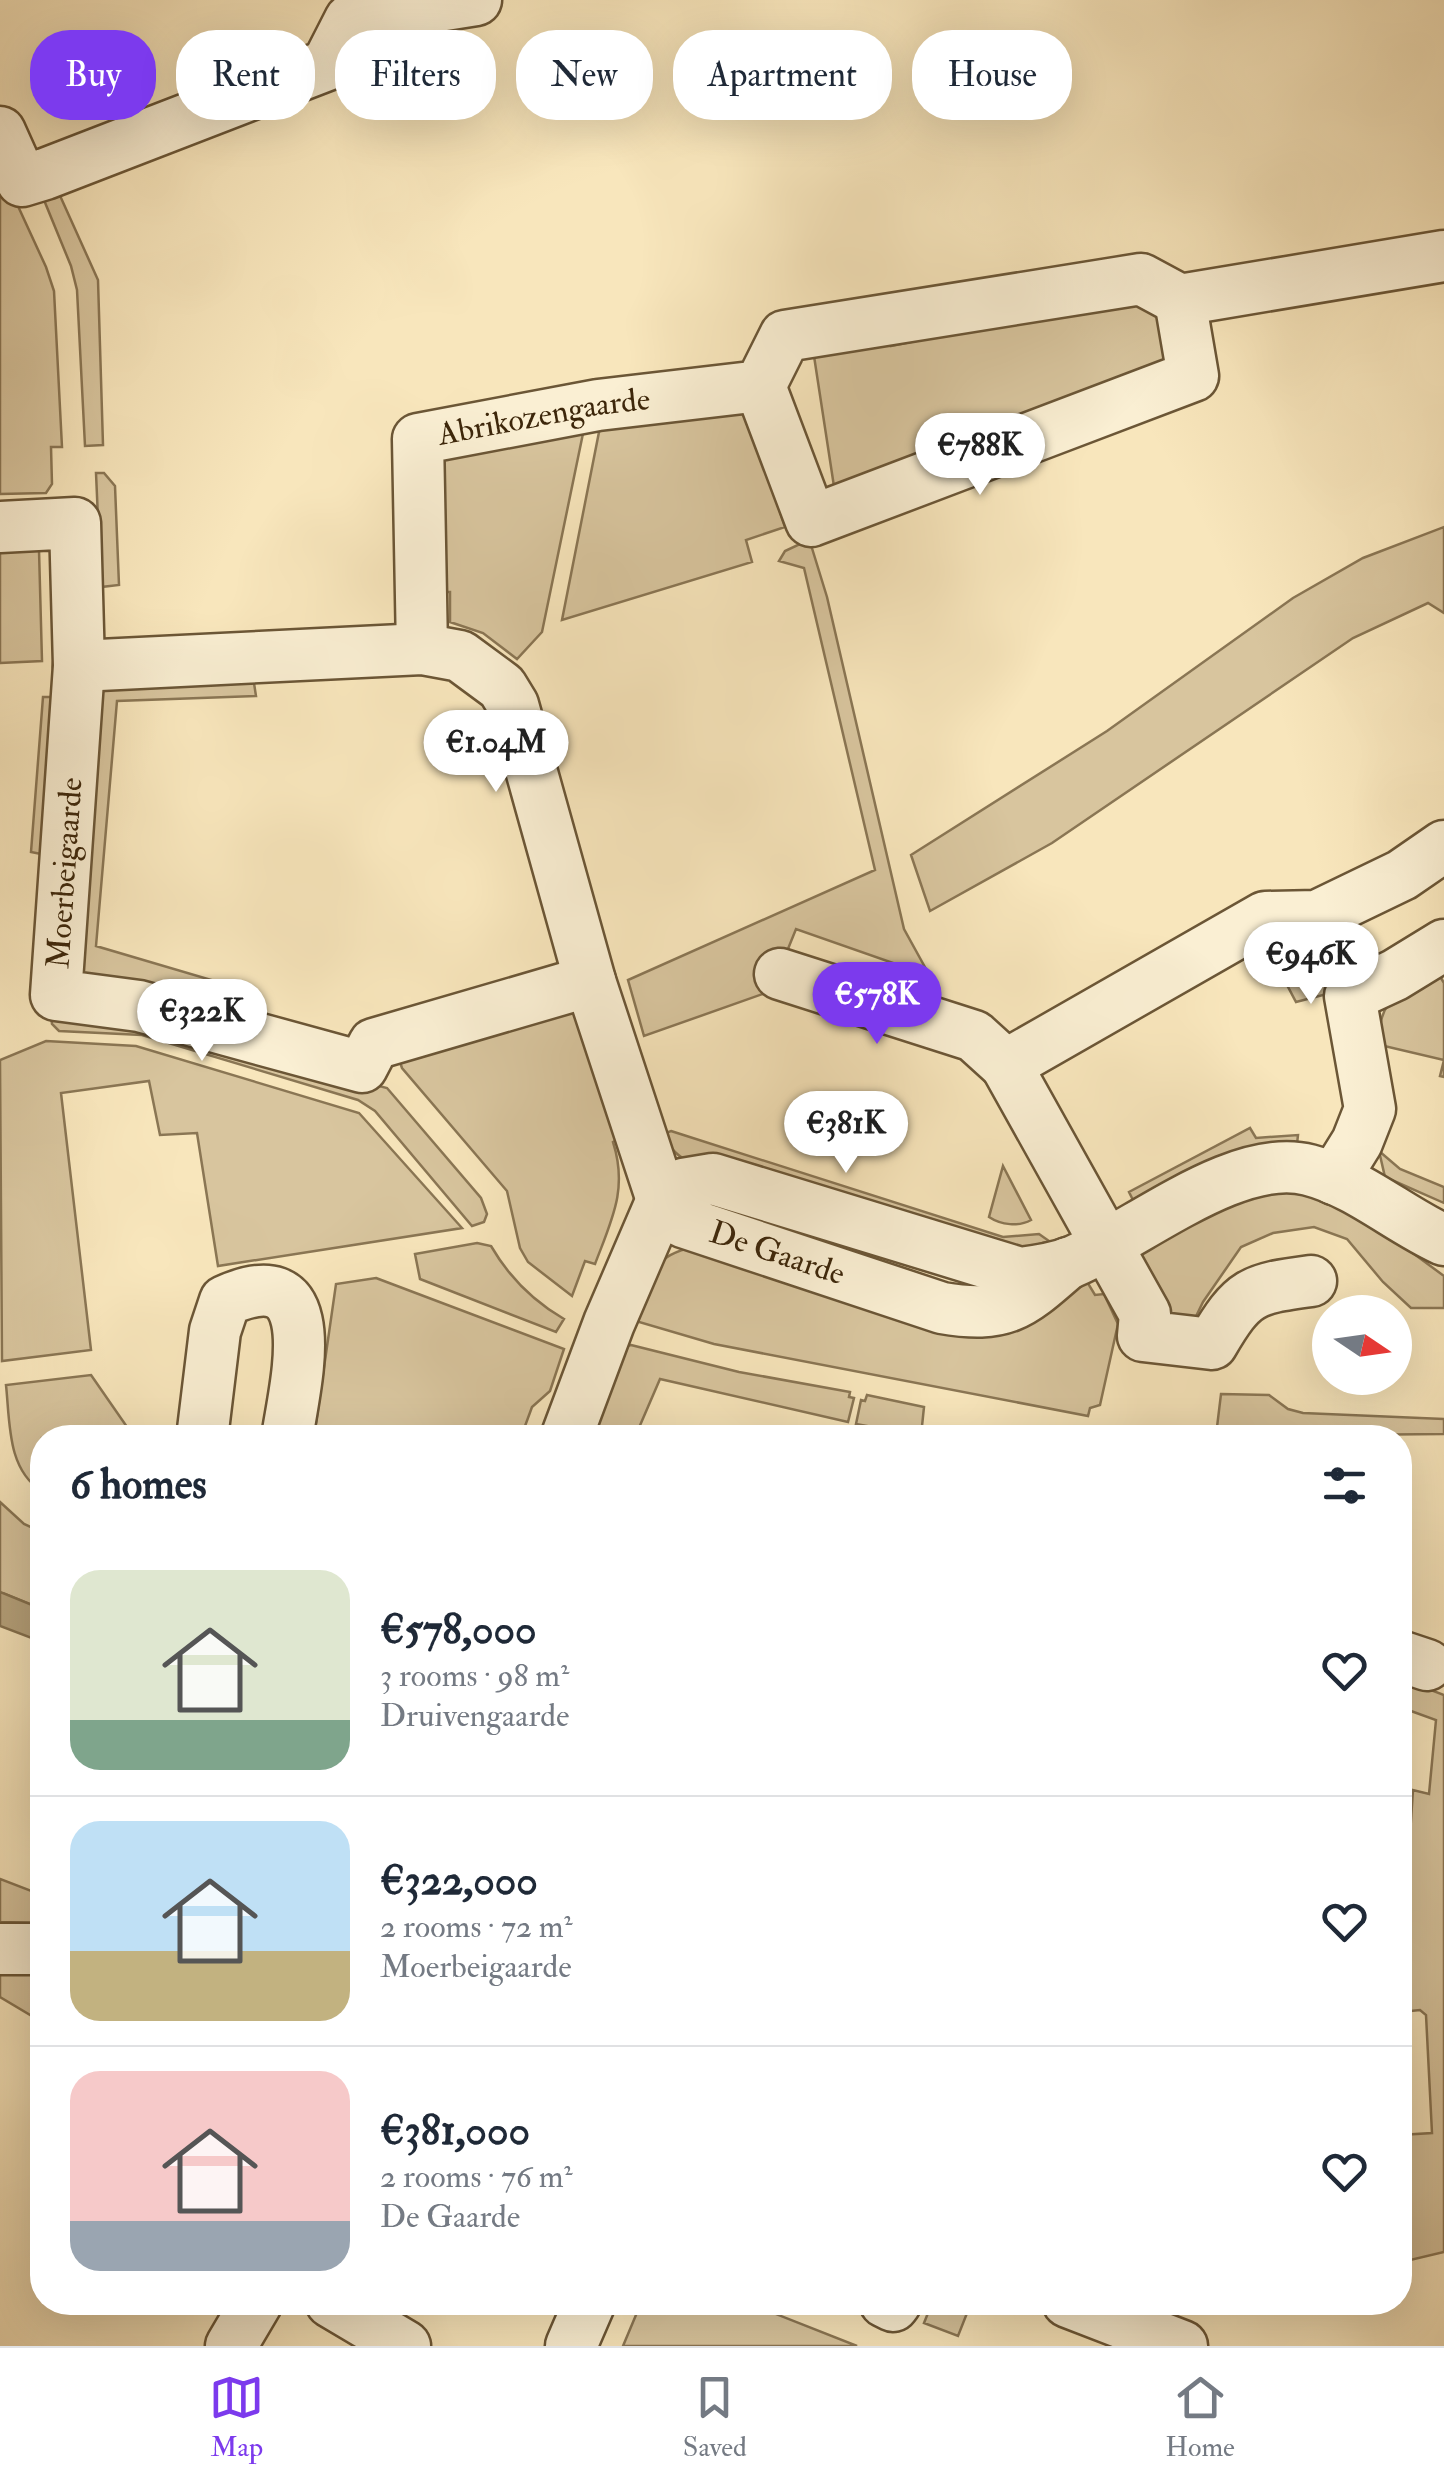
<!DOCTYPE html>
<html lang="en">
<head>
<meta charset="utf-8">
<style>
  :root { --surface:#fff; --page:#f2f2f3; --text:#1f2937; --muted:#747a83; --line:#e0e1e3; --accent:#7c3aed }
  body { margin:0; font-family:"IM FELL Double Pica",serif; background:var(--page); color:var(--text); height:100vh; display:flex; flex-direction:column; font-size:38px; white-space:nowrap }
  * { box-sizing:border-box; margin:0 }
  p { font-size:32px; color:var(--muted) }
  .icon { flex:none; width:55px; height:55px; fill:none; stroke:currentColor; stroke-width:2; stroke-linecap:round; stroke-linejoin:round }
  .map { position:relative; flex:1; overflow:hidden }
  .panel { position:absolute; left:30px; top:1425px; width:1382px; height:890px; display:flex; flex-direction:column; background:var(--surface); border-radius:40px; box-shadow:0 10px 40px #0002 }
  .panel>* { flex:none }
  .hud { position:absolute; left:30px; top:30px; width:1385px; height:90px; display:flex; gap:20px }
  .needle { width:65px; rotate:103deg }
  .buttons { position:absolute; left:1312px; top:1295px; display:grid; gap:20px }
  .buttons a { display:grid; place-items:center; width:100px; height:100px; border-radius:50%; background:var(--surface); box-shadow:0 10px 40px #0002; font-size:50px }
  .price { position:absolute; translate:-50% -85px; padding:0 22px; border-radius:35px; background:#fff; color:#222; font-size:32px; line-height:65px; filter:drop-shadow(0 2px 5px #0008) }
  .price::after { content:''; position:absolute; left:50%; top:60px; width:30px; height:22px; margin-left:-15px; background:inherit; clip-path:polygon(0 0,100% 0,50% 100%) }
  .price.selected { background:var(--accent); color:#fff }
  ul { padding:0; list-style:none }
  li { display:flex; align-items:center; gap:30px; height:250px; padding:0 40px }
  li+li { border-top:2px solid var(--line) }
  li span { display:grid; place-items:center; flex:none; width:280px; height:200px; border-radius:30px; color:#555 }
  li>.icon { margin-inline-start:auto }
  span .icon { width:120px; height:120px; fill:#fffc; stroke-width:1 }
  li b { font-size:42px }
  h2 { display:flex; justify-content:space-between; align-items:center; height:120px; padding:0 40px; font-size:42px }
  .chip { padding:0 35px; border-radius:40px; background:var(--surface); box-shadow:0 10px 40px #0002; font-size:35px; line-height:90px }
  .chip.selected { background:var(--accent); color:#fff }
  .tabs { display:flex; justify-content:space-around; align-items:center; height:140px; border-top:2px solid var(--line); background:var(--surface); font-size:28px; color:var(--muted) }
  .tabs a { display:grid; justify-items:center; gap:5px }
  .tabs .selected { color:var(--accent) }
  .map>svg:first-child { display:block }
  .green { fill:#d8c59e; stroke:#8a7654; stroke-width:2.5 }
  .water { fill:#b8a57f; stroke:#867250; stroke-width:2.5 }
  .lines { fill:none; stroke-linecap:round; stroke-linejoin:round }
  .minor-casing { stroke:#6b5636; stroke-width:55 }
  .minor { stroke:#faefd3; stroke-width:50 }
  .labels { text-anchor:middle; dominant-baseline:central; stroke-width:8; stroke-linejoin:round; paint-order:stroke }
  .street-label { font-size:32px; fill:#3c260a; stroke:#faefd3 }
</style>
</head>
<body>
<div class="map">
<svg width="1444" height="2346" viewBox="0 0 1444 2346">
  <rect width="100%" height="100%" fill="#f8e6bc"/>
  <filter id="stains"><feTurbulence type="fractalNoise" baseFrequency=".002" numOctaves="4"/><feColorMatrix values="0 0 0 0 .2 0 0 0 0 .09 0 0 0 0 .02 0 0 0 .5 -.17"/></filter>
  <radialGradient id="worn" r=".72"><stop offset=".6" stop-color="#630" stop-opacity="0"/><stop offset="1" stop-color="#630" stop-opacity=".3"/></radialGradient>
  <path class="green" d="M0,167L46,267L54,291L62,447H51L52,484L46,493L0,494Z
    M57,189L98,280L103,445L85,446L77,290L71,266L44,200Z
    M1155,300L1170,358L835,493L812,343L889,331L891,346L916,341L914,327Z
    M739,410L750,421L785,527L746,540L752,562L562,620L600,427Z
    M586,419L542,632L517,659L483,633L450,622V592H432L438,457Z
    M96,473H104L115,486L119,585L101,587Z
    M1444,527V613L1428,603L1353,638L1052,843L930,911L911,855L1107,731L1293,598L1363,558Z
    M0,540L30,543L39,550L42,661L0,663Z
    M802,543L811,545L827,597L904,929L937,989V997L931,999L892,988L890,982L896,964L796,929L771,991L644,1036L628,980L875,870L804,568L779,561L785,551Z
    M249,678L254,683L256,696L117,701L96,946L242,989L235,1012L89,981L78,970L91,703L105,686Z
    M43,697H66L46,855L31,852Z
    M1311,948L1330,985L1327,994L1296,1002L1277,966Z
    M1438,973L1444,983V1077L1440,1076L1444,1060L1380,1045C1376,996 1401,995 1438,973Z
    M88,1009L387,1088L481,1198L487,1214L484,1222L472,1226L375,1111L358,1100L142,1035L59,1031L52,1024L51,1016Z
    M575,1009L625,1135L613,1142C628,1189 612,1219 595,1264L585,1261L572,1296L528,1262L520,1248L507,1191L402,1068L399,1059Z
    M46,1041L136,1046L359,1113L462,1228L218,1266L197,1133L160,1135L149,1081L61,1093L91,1350L2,1361L0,1060Z
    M1250,1128L1256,1138L1298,1135L1297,1144C1234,1141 1189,1175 1135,1204L1129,1192Z
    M671,1131L1003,1237L1039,1234L1049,1241L1010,1253L693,1164C678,1157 670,1149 663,1134Z
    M1379,1151L1400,1169L1444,1187V1203L1385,1177Z
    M1003,1166L1031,1220C1019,1227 1001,1225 989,1217Z
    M1286,1185L1372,1223L1444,1276V1308H1411L1383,1282L1347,1239L1314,1227L1273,1233L1241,1247L1203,1302L1189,1331L1170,1321L1139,1254L1226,1203Z
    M477,1243L491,1246C509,1277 533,1301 564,1319L556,1332L420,1279L415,1254Z
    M700,1246L864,1297L1086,1280L1095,1295L1104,1294L1118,1324L1100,1405L1090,1408L1088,1416L714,1344L639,1322L634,1314C651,1274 653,1253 700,1246Z
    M376,1278L564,1349L550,1391L532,1407L521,1437H314L336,1284Z
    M631,1345L739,1372L850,1392L849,1397L854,1398L848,1422L660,1379L635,1437L587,1438L623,1347Z
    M91,1375L134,1437L42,1438V1491C7,1470 10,1422 6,1385Z
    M1221,1394L1269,1395L1288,1409L1303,1413L1444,1419V1434L1338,1435L1217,1427Z
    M867,1395L924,1407L921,1436L856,1424L861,1400L865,1401Z
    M0,1502L24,1524L42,1532V1609L0,1592Z
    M1400,1678L1444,1695V2252L1402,2262L1400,2135L1432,2133L1426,2015L1420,2010L1400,2012V1984L1413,1790L1429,1794L1436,1720L1400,1707Z
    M0,1879L42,1895V1923L0,1922Z
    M0,1972L42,1974V2022L0,1997Z
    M641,2303H748L857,2346H623Z
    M932,2303H971L958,2336L924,2323Z"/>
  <path class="water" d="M0,1592L42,1609V1642L0,1626Z"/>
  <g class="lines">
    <g class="minor-casing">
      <g id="minor">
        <path d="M0,132L22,181L45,174L327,65L350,20L476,0"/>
        <path d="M760,386L811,521L1193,376L1180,300"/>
        <path d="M0,527L75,523L79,666L56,995L139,1006L362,1067L374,1044L590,981"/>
        <path id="s1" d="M422,649L418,439L598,405L760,386L785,336L1141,279L1180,300L1444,256"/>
        <path id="s2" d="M79,666L422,649L460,656L502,687L513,705L590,981L662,1200L683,1222L942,1308C1007,1319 1021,1304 1068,1263"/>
        <path d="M780,974L974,1036L1006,1065"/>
        <path d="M1334,1179L1357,1142L1370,1109L1350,996L1395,975L1444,945"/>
        <path d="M1311,1281C1251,1289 1243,1291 1212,1344L1143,1336L1145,1314L1006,1065L1265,917L1317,916L1402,875L1444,846"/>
        <path d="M202,1438L215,1331L225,1301C330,1253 295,1384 287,1438"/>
        <path d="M566,1438L609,1323L662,1200L683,1184L713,1179L1020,1273C1037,1271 1056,1268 1072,1262C1138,1234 1237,1151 1309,1170C1359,1183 1398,1219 1444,1240"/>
        <path d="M1400,1656L1427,1665"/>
        <path d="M0,1949H42"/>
        <path d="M331,2302L405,2346"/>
        <path d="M885,2302L893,2306L896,2302"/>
        <path d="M1068,2302L1182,2346"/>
        <path d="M231,2346L257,2302"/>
        <path d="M571,2346L590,2302"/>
      </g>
    </g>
    <use href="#minor" class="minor"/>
  </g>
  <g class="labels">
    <g class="street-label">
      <text stroke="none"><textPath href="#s1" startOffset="338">Abrikozengaarde</textPath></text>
      <text transform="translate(65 873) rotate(-86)">Moerbeigaarde</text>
      <text stroke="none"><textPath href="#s2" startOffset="1102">De Gaarde</textPath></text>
    </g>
  </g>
  <rect width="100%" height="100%" filter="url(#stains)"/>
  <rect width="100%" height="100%" fill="url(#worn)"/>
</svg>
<div class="buttons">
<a><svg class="needle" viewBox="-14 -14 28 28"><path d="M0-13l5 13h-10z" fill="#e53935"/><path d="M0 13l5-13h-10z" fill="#747a83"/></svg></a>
</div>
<b class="price" style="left:980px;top:498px">€788K</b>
<b class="price" style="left:496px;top:795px">€1.04M</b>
<b class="price" style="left:1311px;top:1007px">€946K</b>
<b class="price selected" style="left:877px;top:1047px">€578K</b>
<b class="price" style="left:202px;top:1064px">€322K</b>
<b class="price" style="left:846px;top:1176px">€381K</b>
<div class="hud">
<a class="chip selected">Buy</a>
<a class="chip">Rent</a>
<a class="chip">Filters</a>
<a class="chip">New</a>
<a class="chip">Apartment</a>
<a class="chip">House</a>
</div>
<section class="panel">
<h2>6 homes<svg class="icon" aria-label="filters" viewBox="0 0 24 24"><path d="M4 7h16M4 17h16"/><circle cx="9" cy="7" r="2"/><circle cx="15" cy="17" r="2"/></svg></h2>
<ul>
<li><span style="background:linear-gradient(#dfe7d0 75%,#7fa58c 0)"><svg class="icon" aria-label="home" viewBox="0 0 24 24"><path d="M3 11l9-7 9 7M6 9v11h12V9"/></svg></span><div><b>€578,000</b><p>3 rooms · 98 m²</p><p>Druivengaarde</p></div><svg class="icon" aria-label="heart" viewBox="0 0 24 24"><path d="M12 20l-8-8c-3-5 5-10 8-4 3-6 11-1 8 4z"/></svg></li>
<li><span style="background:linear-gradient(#bfe0f5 65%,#c2b280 0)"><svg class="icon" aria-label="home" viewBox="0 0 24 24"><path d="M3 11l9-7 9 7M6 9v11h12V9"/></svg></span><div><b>€322,000</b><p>2 rooms · 72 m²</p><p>Moerbeigaarde</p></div><svg class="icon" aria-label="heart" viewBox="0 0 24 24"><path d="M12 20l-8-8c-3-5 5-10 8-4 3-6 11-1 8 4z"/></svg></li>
<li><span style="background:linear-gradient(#f6c9c9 75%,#9aa5b1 0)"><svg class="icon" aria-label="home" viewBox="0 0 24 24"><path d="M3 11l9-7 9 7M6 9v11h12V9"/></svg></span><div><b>€381,000</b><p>2 rooms · 76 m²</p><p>De Gaarde</p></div><svg class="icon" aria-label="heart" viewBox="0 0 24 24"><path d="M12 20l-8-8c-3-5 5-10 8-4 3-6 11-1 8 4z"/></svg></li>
</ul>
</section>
</div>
<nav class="tabs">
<a class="selected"><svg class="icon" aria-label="map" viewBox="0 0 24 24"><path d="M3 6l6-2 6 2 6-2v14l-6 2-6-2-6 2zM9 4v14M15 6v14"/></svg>Map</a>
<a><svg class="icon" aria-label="saved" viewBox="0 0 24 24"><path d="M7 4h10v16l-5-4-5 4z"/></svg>Saved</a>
<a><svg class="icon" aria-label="home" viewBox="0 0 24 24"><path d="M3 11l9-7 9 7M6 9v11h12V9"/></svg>Home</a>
</nav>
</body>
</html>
